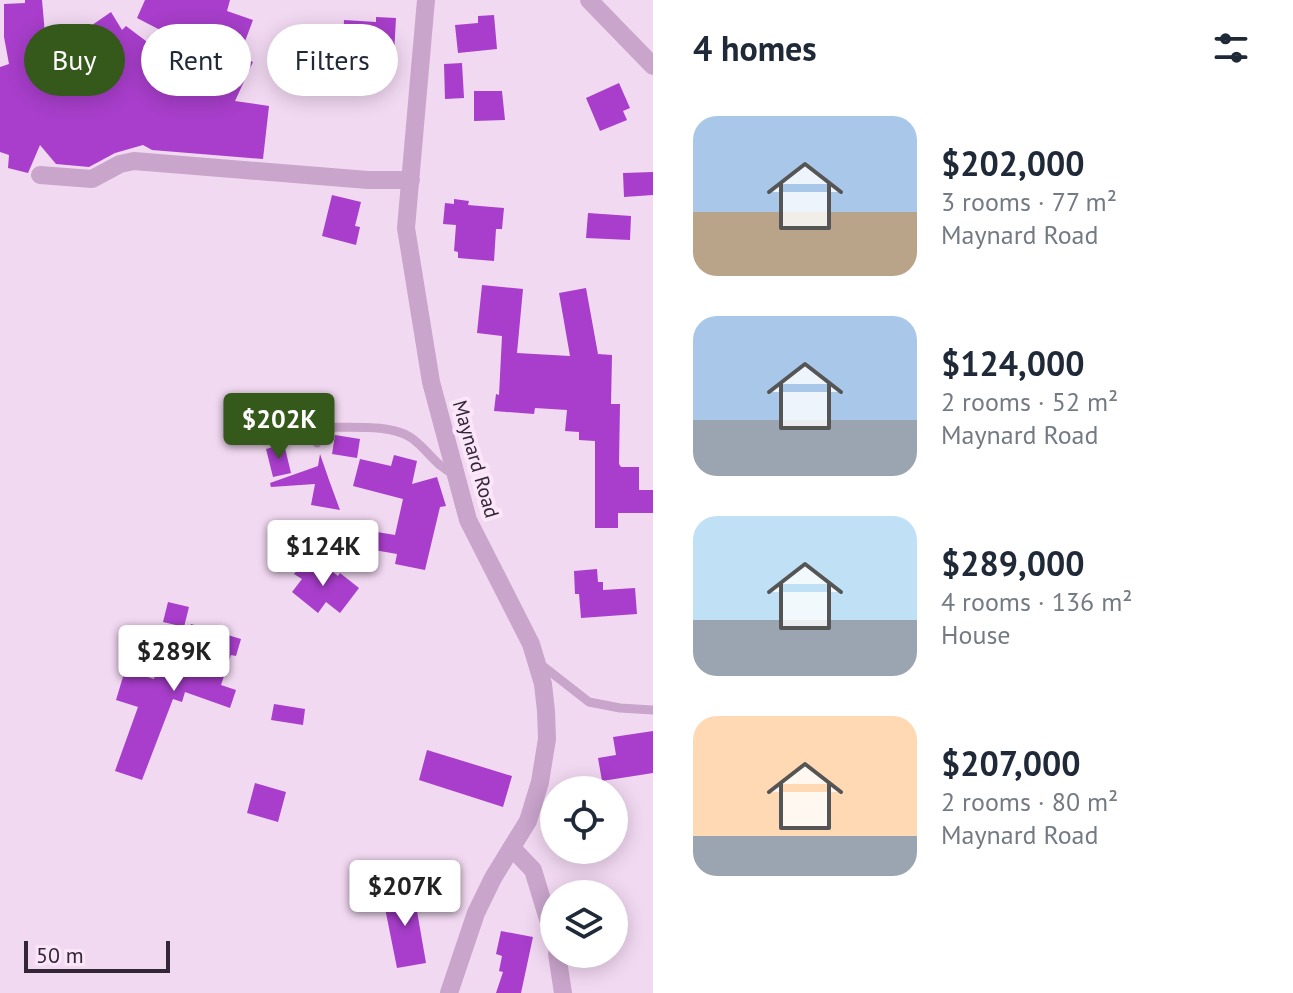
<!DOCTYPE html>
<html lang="en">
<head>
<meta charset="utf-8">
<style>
  :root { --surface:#fff; --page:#f2f2f3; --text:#1f2937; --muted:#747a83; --accent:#35591a }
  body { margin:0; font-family:"PT Sans",sans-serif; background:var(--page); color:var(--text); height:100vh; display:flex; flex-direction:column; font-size:30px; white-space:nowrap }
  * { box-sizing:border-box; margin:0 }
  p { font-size:26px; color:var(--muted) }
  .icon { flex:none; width:44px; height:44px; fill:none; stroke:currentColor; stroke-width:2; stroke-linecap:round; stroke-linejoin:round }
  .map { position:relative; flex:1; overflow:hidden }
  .panel { display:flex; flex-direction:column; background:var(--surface); width:640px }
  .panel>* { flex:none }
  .banner { position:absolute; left:24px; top:24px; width:508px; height:72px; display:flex; gap:16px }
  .controls { position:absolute; left:540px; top:776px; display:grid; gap:16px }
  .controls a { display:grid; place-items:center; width:88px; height:88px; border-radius:50%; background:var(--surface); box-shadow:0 4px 20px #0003; font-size:40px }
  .scale { position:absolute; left:24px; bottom:20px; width:146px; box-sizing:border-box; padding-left:8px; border:4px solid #332636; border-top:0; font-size:22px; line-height:28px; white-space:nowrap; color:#332636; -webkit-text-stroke:6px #fae5f9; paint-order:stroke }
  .price { position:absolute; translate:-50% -68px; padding:0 18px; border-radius:8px; background:#fff; color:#222; font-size:26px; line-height:52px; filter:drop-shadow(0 2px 4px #0008) }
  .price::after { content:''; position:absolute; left:50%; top:48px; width:24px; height:18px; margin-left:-12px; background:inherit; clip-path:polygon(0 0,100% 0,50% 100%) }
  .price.active { background:var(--accent); color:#fff }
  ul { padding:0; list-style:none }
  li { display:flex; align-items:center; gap:24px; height:200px; padding:0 40px }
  li span { display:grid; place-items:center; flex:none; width:224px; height:160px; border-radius:24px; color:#555 }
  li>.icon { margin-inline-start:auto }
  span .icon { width:96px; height:96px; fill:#fffc; stroke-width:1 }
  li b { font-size:34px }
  h2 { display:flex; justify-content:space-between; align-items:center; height:96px; padding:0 40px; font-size:34px }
  .chip { padding:0 28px; border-radius:36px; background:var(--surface); box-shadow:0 4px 20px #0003; font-size:28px; line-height:72px }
  .chip.active { background:var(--accent); color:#fff }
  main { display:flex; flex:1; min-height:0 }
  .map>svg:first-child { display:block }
  .building { fill:#a83ecb }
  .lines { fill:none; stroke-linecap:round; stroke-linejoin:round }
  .service { stroke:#c9a4cb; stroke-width:9 }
  .minor { stroke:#c9a4cb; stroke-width:18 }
  .labels { text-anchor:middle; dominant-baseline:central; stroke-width:8; stroke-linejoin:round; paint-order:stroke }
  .street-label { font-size:20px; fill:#332636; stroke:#fae5f9 }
</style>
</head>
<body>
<main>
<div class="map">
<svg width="653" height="993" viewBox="0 0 653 993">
  <rect width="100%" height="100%" fill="#f2d9f2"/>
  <path class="building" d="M25,0H42L46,45L72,37L73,49L82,32L111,12L122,30L126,26L219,96L240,56L253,62L235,101L269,106L263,159L152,150L143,145L115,153L89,167L56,164L40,145L28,173L8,168L9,155L0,152V67L9,64L4,37V4L25,3Z
    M145,0H230L227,11L253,20L238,60L191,46L137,18Z
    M494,15L497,49L458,53L455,25L478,23V16Z
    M376,17L396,18L394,55L379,54L378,67L342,65L344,20L376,22Z
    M462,63L464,98L445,99L444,64Z
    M619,83L630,108L623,111L627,120L600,131L586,98Z
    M474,91H502L505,120L474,121Z
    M653,172V195L624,197L623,173Z
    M332,195L361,202L355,226L360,227L356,245L322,236Z
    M454,199L469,201L468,205L504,208L502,229H496L494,261L458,258V252L454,251L456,225L443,224L445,203L454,204Z
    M588,213L631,216L630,240L586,238Z
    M482,285L523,289L517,353L570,356L559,293L586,288L598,354L612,355L611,404H620L619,464L621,467H639V490H653V513H618V528H595V441L579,440V432L565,431L567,410L535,408L534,414L494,411L496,394L499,395L502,336L477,333Z
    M335,435L360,439L357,458L332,454Z
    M284,444L291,473L273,477L266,449Z
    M320,454L329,480L340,510L311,505L315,484L271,487L270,483L318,466Z
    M394,455L417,461L412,484L437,477L446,506L440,507L425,570L395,564L397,554L374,550L377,532L395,535L403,499L353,486L360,459L391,466Z
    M303,563L328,568L338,576L340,573L359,588L340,613L326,602L318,613L292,592L302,579L294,574Z
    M597,569L598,582H603V590L635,588L637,614L581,618L579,594H575L574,571Z
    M168,602L189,607L184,627L163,622Z
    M191,624L241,639L236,656L231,655L221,685L236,690L230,708L185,692L182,702L173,699L142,780L115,771L138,707L116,700L125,670L154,679L158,665L177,671Z
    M274,704L305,709L303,725L271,720Z
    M653,731V773L602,781L598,758L616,755L613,737Z
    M427,750L512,776L503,807L419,780Z
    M255,783L286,792L278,822L247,813Z
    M413,888L426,963L397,968L384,903L386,902L385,894Z
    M501,931L533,937L521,993H496L503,972L499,971L502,956L496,954Z"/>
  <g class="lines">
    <path class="service" d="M317,443L319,431L328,427C352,428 389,424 410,437C427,448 435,466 454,474
      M539,663L589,702L620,708L653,710"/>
    <path class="minor" d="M426,0L406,228L431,382L468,520L531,644L543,684L546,711L547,739L540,782L528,821L493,878L476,913L449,993
      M589,0L653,66
      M40,175L92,179L120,164L134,161L368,180H411
      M512,848L533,870L554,939
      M557,954L563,993"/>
  </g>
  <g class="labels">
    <g class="street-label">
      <text transform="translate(476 459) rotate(74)">Maynard Road</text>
    </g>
  </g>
</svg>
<div class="controls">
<a><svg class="icon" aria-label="locate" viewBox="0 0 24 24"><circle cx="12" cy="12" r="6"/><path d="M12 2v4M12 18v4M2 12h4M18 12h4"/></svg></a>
<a><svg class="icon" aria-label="layers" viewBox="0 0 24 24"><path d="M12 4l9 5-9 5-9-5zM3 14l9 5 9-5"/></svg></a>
</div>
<div class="scale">50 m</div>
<b class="price active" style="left:279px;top:461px">$202K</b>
<b class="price" style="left:323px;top:588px">$124K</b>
<b class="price" style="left:174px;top:693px">$289K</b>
<b class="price" style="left:405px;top:928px">$207K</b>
<div class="banner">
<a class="chip active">Buy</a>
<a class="chip">Rent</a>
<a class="chip">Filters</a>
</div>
</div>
<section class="panel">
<h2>4 homes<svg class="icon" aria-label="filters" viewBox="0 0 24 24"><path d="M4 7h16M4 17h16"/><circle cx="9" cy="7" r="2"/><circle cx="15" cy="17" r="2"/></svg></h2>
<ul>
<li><span style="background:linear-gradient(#a9c7e8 60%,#b9a48a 0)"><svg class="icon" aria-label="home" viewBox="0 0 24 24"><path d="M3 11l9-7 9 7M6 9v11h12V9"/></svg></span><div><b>$202,000</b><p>3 rooms · 77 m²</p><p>Maynard Road</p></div></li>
<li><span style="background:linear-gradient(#a9c7e8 65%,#9aa5b1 0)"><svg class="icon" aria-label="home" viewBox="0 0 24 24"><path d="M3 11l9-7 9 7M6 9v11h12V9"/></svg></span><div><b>$124,000</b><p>2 rooms · 52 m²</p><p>Maynard Road</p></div></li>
<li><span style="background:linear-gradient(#bfe0f5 65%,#9aa5b1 0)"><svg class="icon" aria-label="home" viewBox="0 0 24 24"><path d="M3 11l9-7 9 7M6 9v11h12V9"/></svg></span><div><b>$289,000</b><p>4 rooms · 136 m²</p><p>House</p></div></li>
<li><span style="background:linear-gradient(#ffd9b3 75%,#9aa5b1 0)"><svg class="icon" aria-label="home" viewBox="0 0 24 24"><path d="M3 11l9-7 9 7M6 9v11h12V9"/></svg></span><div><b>$207,000</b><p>2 rooms · 80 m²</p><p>Maynard Road</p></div></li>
</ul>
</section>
</main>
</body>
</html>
